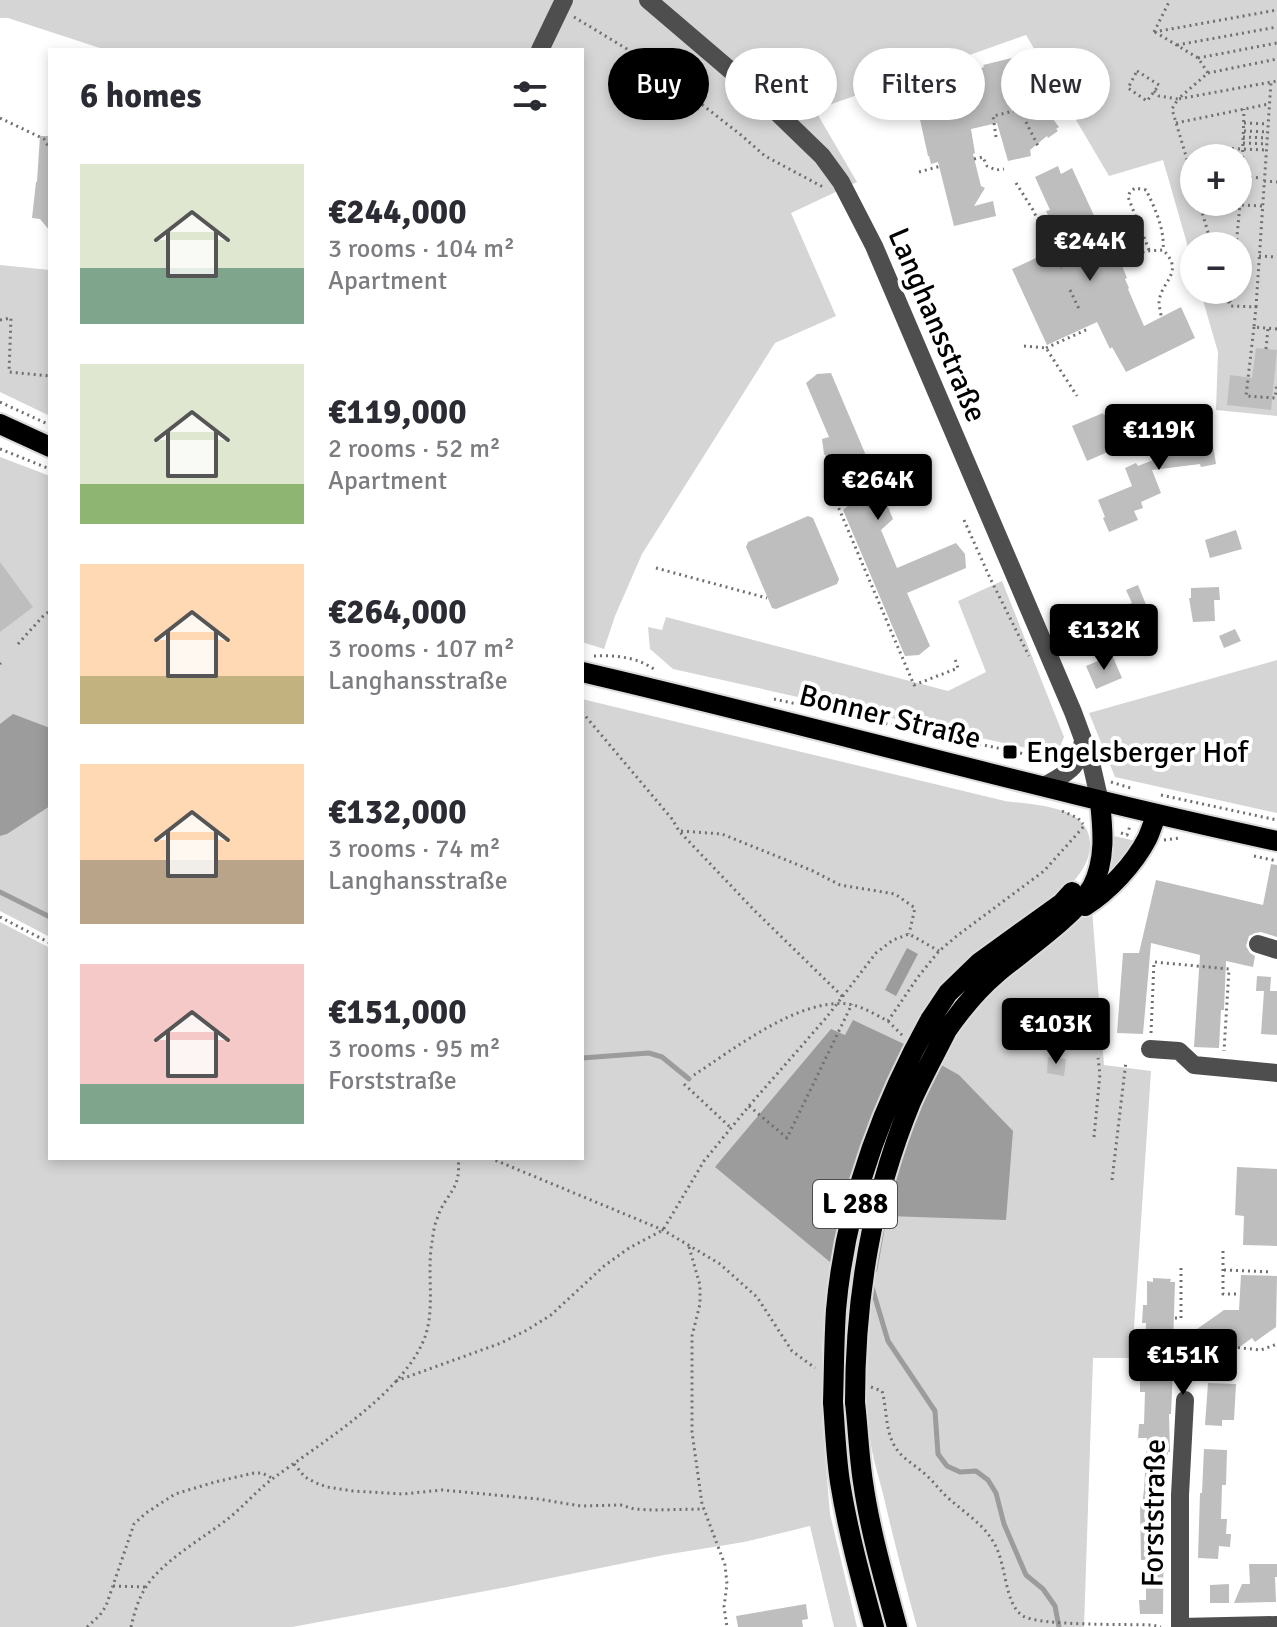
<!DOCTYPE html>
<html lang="en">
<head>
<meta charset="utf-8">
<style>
  :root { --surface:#fff; --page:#f7f7f7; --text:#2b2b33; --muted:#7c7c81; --accent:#000 }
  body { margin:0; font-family:Signika,sans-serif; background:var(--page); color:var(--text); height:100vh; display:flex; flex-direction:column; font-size:30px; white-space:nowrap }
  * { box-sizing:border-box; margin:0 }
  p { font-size:26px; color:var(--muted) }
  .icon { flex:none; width:44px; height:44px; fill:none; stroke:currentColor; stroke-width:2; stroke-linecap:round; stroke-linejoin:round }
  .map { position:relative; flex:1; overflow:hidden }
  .sheet { position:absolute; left:48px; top:48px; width:536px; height:1112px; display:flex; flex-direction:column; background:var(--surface); border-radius:0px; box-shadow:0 4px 12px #0003 }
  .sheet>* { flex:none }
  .top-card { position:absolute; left:608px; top:48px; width:548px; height:72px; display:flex; gap:16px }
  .fabs { position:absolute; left:1180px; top:144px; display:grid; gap:16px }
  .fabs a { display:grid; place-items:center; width:72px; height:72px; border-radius:50%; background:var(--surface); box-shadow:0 4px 12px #0003; font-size:40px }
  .price { position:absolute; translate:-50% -68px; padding:0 18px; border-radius:8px; background:var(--accent); color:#fff; font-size:26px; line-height:52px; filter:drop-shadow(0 2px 4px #0008) }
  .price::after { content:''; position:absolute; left:50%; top:48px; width:24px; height:18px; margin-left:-12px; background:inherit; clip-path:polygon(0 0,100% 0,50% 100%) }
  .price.selected { background:#222; color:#fff }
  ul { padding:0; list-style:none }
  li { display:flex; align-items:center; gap:24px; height:200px; padding:0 32px }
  li span { display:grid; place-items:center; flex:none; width:224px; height:160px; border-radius:0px; color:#555 }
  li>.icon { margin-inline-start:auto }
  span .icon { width:96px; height:96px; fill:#fffc; stroke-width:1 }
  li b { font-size:34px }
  h2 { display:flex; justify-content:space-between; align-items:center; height:96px; padding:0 32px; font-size:34px }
  .tag { padding:0 28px; border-radius:36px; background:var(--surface); box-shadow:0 4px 12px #0003; font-size:28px; line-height:72px }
  .tag.selected { background:var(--accent); color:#fff }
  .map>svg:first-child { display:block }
  .green { fill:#d5d5d5; fill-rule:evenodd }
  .water { fill:#9c9c9c }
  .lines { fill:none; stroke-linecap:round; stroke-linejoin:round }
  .stream { stroke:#9c9c9c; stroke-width:5 }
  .building { fill:#bebebe }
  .major-casing { stroke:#dbdbdb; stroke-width:24 }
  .path { stroke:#707070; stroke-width:3; stroke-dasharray:2 4; stroke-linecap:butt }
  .minor { stroke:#4e4e4e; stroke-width:18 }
  .major { stroke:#000; stroke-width:20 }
  .major-bridge-casing { stroke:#dbdbdb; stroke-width:24; stroke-linecap:butt }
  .major-bridge { stroke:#000; stroke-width:20 }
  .poi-dot { fill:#000; stroke:#fff; stroke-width:3 }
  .labels { text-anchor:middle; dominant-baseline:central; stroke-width:8; stroke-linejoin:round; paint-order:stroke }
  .shield { fill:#fff; stroke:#4c4c4c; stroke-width:2 }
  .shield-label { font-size:28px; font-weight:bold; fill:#000 }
  .street-label { font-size:30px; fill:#000; stroke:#fff }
  .poi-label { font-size:30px; fill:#000; stroke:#fff; text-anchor:start }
</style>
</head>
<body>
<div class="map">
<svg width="1277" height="1627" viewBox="0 0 1277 1627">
  <rect width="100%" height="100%" fill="#fff"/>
  <path class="green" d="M0,0H1277V416L1216,410L1218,352L1200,290H1238V246H1194V268L1163,160L1109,176L1026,35L815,110L857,182L791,213L836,316L775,343L642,554L615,616L604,649L582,642V50H106L8,18H0ZM1194,158H1238V202H1194Z
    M0,265L50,270V416L0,392Z
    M0,457L50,476V937L0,911Z
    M1002,581L1064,737L1059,749L1044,752L673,669L650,649L648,627L662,630L666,617L948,691L986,672L958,601Z
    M1277,660V813L1115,777L1089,713Z
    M582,699L1005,801C1032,805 1088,805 1090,842C1091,858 1083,870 1073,882L928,1007L904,1044L841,1207L830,1263L822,1348V1419L830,1514L857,1627H834L810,1526L744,1542L664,1555L507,1587L292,1627H0V922L50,948V1158H582Z
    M1114,836L1136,841L1103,883Z
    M1092,909L1104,1065L1151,1071L1132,1358H1093L1084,1627H917C905,1584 894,1541 884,1498C880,1481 874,1463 871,1445C860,1380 868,1280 886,1217C894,1190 905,1164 914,1137C930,1093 946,1043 977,1007C1010,970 1053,940 1092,909Z"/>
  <path class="water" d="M13,714L50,728V806L7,834L0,836V724Z
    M907,948L918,954L896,996L885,990Z
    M853,1020L904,1044L959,1075L1013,1131L1006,1220L887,1216L877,1272L830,1262L715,1167L831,1029L845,1035Z"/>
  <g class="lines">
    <path class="stream" d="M0,892L50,917
      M582,1058L649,1053L662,1057L689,1079
      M871,1284L888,1341L935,1411L938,1454L947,1466L960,1472L976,1471L988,1480L996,1493L1004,1524L1026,1575L1043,1589L1055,1606L1059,1627"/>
  </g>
  <path class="building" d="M1032,53V55L1036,54L1044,86L1043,96L1051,97V102L1056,103L1055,112L1050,115L1059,127L1056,129L1058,131L1048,138L1047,136L1030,150L1031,156L1008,161L997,123L971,129L975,153L973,154L981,186L985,188L974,206L993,201L996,216L954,226L938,162L931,164L929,156H928L919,115L935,111L933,101L962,92L960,84L980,77L978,69L984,67L983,65Z
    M40,136H50V231L40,219L32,218L36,182H37Z
    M1058,166L1061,174L1072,168L1104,237L1109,245L1112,244L1121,263L1127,278L1125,279L1129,288L1128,289L1144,326L1181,307L1195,338L1126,372L1112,347L1110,349L1097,322L1047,345L1012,269L1062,246L1046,211L1050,210L1035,177Z
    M1256,348L1277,350L1271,410L1227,405L1230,375L1252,378Z
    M831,373L893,519L881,530L897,568L956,543L965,554L966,568L907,593L930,646L919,655L905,656L843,510L855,500L839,461L833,464L824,454L822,439L829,437L806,383L817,374Z
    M1117,411L1126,433L1113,438L1117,448L1087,461L1072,426L1103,413L1104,415Z
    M1208,415L1216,464L1201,467L1200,464L1152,470L1161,493L1141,502L1143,508L1134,511L1138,520L1109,532L1103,518L1105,517L1098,500L1132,486L1125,468L1136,463L1138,466L1163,456L1161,440L1189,436L1186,418Z
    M808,516L813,518L839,579L837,584L776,609L772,608L746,547L748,542Z
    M1236,530L1242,549L1210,558L1205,540Z
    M0,562L33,607L0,632Z
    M1138,585L1149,612L1129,620L1123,606L1132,603L1126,590Z
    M1219,587L1220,600H1214L1215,621L1193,622L1189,598H1191V588Z
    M1235,629L1241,641L1224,648L1219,636Z
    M1112,655L1122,678L1096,689L1086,666Z
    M1271,864L1277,865V937L1261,932L1255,933L1249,936L1246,946L1250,953L1255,956L1253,967L1226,961L1224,1010H1221L1219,1048L1194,1047L1200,955L1151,943L1143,1034L1117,1033L1123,953H1139L1156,880L1263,905Z
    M1257,976L1271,977L1270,991H1277V1035L1261,1034L1264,991H1256Z
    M1048,1057L1066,1059L1064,1076L1047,1073Z
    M1237,1167L1277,1169V1246L1243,1245L1244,1216L1235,1215Z
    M1241,1275L1277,1276L1276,1327L1255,1342L1252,1338L1237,1349L1174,1347L1171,1414H1169L1170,1452H1168L1166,1473L1164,1517L1163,1614H1140L1139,1600H1146V1560H1141L1140,1505H1142L1144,1490L1147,1438H1138L1139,1424H1144L1145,1392H1140V1384L1141,1365H1144L1146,1323H1142L1143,1305H1147V1281L1153,1282V1278L1171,1279L1170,1282H1175L1173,1346L1224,1310H1239Z
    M1208,1383L1236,1384L1234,1420H1222V1426L1205,1425Z
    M1204,1449L1227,1450L1226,1485H1222L1221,1519H1227L1226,1534H1231L1230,1547L1219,1546L1218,1559L1198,1558L1200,1493H1202Z
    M1249,1564H1277V1577H1275L1276,1602L1234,1603L1242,1584H1250Z
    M1229,1584V1603H1210V1585Z
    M806,1604L808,1619L802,1620L803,1627H738L736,1616Z"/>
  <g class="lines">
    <g class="major-casing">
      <path id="major" d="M0,424L50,447
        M582,672C814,726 1044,791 1277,841
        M1085,906C1109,891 1134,864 1147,839C1151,831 1153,822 1157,814
        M930,1020L948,993L980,962L1062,903L1072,892
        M947,1030C961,1010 977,990 996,974C1023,951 1074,917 1092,887C1106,860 1103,830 1100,802
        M833,1402C835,1429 836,1456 840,1482C848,1532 861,1579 874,1627
        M855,1402C858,1429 859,1456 863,1482C870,1531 884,1579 897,1627"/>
    </g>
    <path class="path" d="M574,17L627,49L666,85L700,103L741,135L765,156L823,187
      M1154,32L1277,10
      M1154,32L1170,0
      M1155,32L1198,58L1208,73
      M1177,45L1277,27
      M1198,58L1277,43
      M1137,71L1159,85L1147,101L1128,88Z
      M1154,91L1159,96L1178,99L1208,73L1277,59
      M0,118L44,139L50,149
      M1026,122L1038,146
      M1176,123L1269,104
      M1244,123L1268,124
      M1244,131L1267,132
      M996,137L993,116L1014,111
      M1243,137L1267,138
      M1243,143L1267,144
      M1242,157L1217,156V148L1266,150
      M974,159L983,157L987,166L996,170L1004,169
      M919,172L941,166
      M1238,176L1262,178
      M1242,176L1244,109
      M1264,181L1277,182
      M1016,183L1033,210L1061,268
      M1194,183L1172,109L1178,99L1277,81
      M1199,202L1212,246
      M1200,203L1262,206
      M1236,246L1240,205
      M1149,250L1128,197L1130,192L1135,188L1146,190C1155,208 1165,230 1163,250
      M1259,256L1277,257
      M1121,263L1145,251L1163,250C1186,273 1160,281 1159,303C1159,306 1161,314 1161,316
      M1070,290L1080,311
      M1225,290L1230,306L1256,307L1254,327L1277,329
      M1230,302L1231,290
      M1256,307L1271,82
      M0,320L11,318L9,372L50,376
      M1254,327L1246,396L1275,398L1277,383
      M1024,346L1046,348L1077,396
      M1046,348L1088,329
      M1266,349L1268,328
      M0,402L50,425
      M0,449L50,469
      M834,497L914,685L958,668L955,659
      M964,520L990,578L1029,656
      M656,568L767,598
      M18,644L44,615L50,611
      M594,656C615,655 638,657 655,670
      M0,664L1,663
      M774,699L1052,760
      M582,712L672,819L679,831L754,910L843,997
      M1111,782L1134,789
      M1161,795L1277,820
      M1062,811L1078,818L1083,824
      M681,831L722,834L813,871L840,885L895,894L915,908L909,934
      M1121,833L1127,835L1130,826
      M1164,840L1180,838
      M1254,856L1277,861
      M0,917L50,943
      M888,1021L902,1035
      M1151,1033L1154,962L1229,969L1224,1051
      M694,1075C734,1049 799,998 848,1004C862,1006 876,1015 888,1021L918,977L939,951L958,935L1044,871L1085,825
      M684,1084L731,1128
      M749,1106L787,1138L852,1004
      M1094,1137L1100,1074L1098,1058
      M490,1158L663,1230L720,1264L757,1297L792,1351L815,1368
      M1112,1180L1126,1061
      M689,1247L700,1285V1304L692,1336V1432L702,1504L725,1565L727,1584L724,1607L727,1627
      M1223,1251V1294H1240
      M1224,1270L1272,1272
      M1175,1318H1181V1267
      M1232,1347L1261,1350L1277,1344
      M396,1381L501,1343L527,1330L551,1315L604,1266L629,1248L663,1230L704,1161L749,1106L826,1018L876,953L893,940L909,934L939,951
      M871,1387L882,1391C887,1408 885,1429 894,1445C901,1458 914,1464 925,1474C933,1481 939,1489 946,1496C963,1512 983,1523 994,1543C1007,1565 1004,1604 1023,1616C1040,1626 1127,1624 1152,1625L1161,1627
      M294,1464L305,1477L316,1483L327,1487L353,1491L403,1494L442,1490L538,1499L581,1506L621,1505L634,1509L652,1510L704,1509
      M113,1586L145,1587
      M87,1627L100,1615L106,1606L134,1524L146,1513L175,1494L215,1482L254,1473H262L272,1478
      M131,1627C134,1614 138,1599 146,1587C162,1561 205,1537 229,1518C245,1505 258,1489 275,1477C321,1443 397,1397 422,1344C437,1313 426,1276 432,1242C433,1235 434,1226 437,1219C445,1193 462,1191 458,1158"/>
    <path class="minor" d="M648,0L757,93L822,156L841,182L874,246L1073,712L1090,758L1100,802
      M540,50L564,0
      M1043,787C1066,773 1080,769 1083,740
      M1258,944L1277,950
      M1150,1049L1179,1051L1194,1065L1277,1073
      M1185,1400L1180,1495V1627L1277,1625"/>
    <use href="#major" class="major"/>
    <g class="major-bridge-casing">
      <path id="major-bridge" d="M833,1402C834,1372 834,1341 836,1310C845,1207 880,1110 930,1020
        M855,1402C855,1297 871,1199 911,1102C922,1077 935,1054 947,1030"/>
    </g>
    <use href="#major-bridge" class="major-bridge"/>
  </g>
  <rect class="poi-dot" x="1002" y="744" width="16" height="16" rx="4"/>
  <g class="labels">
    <rect class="shield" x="813" y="1180" width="84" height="48" rx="6"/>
    <g class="shield-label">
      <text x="855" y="1204">L 288</text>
    </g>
    <g class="street-label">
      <text transform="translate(937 325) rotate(67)">Langhansstraße</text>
      <text transform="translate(890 717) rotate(14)">Bonner Straße</text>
      <text transform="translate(1154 1513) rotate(-89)">Forststraße</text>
    </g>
    <g class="poi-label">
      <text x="1026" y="752">Engelsberger Hof</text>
    </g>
  </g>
</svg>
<div class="fabs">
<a>+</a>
<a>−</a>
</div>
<b class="price selected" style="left:1090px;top:283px">€244K</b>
<b class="price" style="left:1159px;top:472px">€119K</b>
<b class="price" style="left:878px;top:522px">€264K</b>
<b class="price" style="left:1104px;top:672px">€132K</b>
<b class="price" style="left:1056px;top:1066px">€103K</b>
<b class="price" style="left:1183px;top:1397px">€151K</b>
<div class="top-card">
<a class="tag selected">Buy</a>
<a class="tag">Rent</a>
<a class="tag">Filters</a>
<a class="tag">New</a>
</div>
<section class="sheet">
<h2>6 homes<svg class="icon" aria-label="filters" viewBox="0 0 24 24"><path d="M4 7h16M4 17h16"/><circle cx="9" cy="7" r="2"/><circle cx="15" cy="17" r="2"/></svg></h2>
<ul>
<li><span style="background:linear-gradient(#dfe7d0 65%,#7fa58c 0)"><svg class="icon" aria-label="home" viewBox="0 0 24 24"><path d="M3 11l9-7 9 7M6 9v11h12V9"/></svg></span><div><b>€244,000</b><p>3 rooms · 104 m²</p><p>Apartment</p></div></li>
<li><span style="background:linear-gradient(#dfe7d0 75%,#8fb573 0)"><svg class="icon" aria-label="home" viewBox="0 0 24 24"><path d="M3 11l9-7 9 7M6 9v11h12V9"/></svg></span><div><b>€119,000</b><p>2 rooms · 52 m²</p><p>Apartment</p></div></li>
<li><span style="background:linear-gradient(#ffd9b3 70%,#c2b280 0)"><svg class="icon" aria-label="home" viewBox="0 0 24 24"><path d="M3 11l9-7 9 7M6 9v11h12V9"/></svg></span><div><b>€264,000</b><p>3 rooms · 107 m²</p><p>Langhansstraße</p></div></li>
<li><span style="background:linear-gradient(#ffd9b3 60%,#b9a48a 0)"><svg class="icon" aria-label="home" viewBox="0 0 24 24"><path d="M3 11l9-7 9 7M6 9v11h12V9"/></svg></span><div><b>€132,000</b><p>3 rooms · 74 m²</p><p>Langhansstraße</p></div></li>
<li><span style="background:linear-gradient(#f6c9c9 75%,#7fa58c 0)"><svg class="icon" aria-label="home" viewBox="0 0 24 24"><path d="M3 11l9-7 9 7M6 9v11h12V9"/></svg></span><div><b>€151,000</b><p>3 rooms · 95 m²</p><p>Forststraße</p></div></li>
</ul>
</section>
</div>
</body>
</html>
